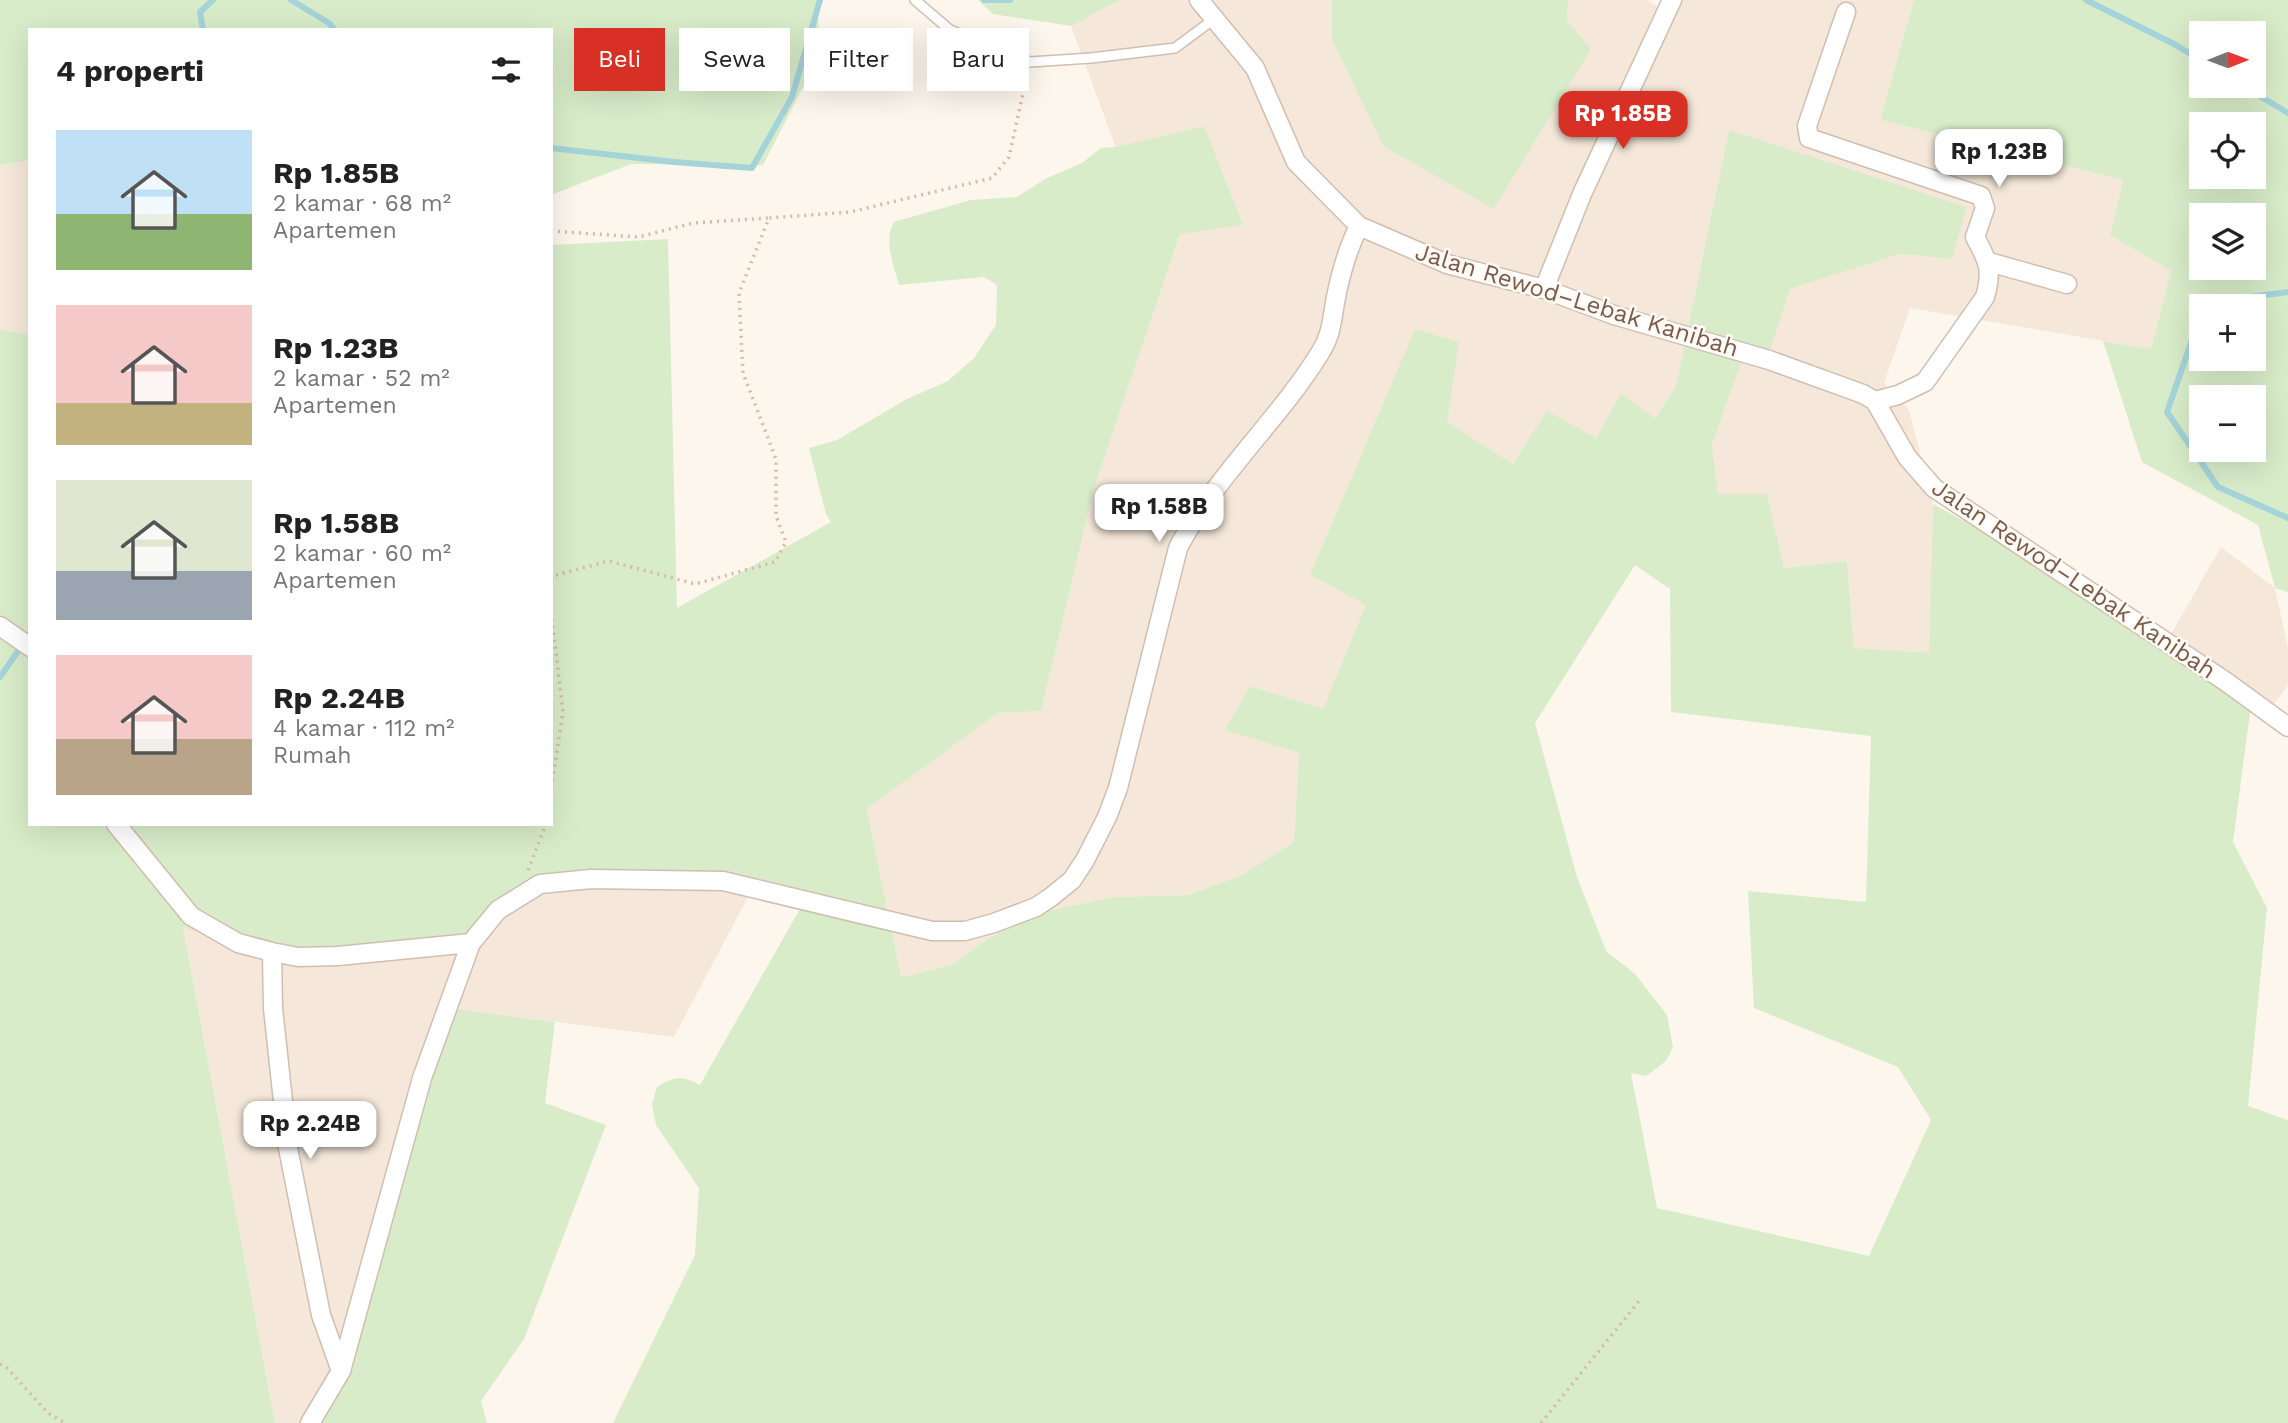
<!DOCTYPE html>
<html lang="id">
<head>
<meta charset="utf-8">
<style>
  :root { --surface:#fff; --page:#f2f2f2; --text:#222; --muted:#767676; --accent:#d93025 }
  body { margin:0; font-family:"Work Sans",sans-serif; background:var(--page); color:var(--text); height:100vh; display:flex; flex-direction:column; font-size:26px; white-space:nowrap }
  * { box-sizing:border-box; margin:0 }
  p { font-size:23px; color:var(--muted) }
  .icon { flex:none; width:38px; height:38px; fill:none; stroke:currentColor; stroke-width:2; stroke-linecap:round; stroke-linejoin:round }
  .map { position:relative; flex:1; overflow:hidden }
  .details { position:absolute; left:28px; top:28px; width:525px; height:798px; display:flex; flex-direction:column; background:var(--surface); border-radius:0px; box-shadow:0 7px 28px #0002 }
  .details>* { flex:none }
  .top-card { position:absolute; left:574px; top:28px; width:665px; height:63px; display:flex; gap:14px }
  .needle { width:46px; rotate:89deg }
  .buttons { position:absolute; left:2189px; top:21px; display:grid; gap:14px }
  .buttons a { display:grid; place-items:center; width:77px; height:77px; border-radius:0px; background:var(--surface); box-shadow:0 7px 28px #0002; font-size:35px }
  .price { position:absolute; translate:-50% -60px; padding:0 16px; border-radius:14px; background:#fff; color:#222; font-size:23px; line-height:46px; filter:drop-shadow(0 2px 4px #0008) }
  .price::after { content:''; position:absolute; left:50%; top:42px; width:21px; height:16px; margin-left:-10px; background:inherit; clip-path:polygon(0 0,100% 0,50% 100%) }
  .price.on { background:var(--accent); color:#fff }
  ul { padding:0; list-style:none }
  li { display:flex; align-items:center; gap:21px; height:175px; padding:0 28px }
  li span { display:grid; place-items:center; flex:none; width:196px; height:140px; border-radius:0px; color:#555 }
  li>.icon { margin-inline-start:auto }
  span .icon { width:84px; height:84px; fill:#fffc; stroke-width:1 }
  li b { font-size:30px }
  h2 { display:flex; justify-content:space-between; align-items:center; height:84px; padding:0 28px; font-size:30px }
  .tag { padding:0 24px; border-radius:0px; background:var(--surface); box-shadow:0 7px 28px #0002; font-size:24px; line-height:63px }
  .tag.on { background:var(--accent); color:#fff }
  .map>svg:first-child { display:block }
  .residential { fill:#f5e8da }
  .green { fill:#d8ecc9; fill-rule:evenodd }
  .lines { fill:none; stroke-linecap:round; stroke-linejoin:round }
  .stream { stroke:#a5d3da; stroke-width:6 }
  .service-casing { stroke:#d1beb0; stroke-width:12 }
  .minor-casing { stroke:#d1beb0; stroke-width:21 }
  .path { stroke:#d9b8a5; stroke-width:3.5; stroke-dasharray:2 5; stroke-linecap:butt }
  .service { stroke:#fff; stroke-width:9 }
  .minor { stroke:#fff; stroke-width:18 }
  .labels { text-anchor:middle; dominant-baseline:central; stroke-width:5; stroke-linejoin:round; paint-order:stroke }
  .street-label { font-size:24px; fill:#7a5c4d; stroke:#fffaf3 }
</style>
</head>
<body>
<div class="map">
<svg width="2288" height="1423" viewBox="0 0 2288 1423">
  <rect width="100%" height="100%" fill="#fdf6ec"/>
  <path class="residential" d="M1120,0H1332V40L1383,146L1567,21L1568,0H1647L1659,8L1663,0H1914L1880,120L2123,180L2110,235L2171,271L2151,349L1910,308L1884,383L1909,410L1933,504L1929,654L1854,648L1847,561L1784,568L1767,494H1718L1712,445L1742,360L1769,354L1790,289L1900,254L1952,259L1729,130L1676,386L1655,418L1513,464L1446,422L1459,342L1310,575L1366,605L1323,710L1250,686L1226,730L1299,753L1294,842L1242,875L1188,895L1114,897L989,938L952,965L901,977L867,809L998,713L1041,711L1095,485L1180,234L1204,126L1116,148L1071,26Z
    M30,160V335L0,330V165Z
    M2221,547L2275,588L2288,648V685L2274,704L2171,634Z
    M606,869L750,893L674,1037L448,1008L332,1384L300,1423H275L183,926L275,955L530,882Z"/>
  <path class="green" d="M0,0H817L820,54L763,165L631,164L551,195V30H30V160L0,165Z
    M978,0H1120L1071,26L993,14Z
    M1332,0H1568L1567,21L1591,49L1494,209L1383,146L1332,40Z
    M1914,0H2288V592L2275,588L2258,525L2142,462L2103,341L2151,349L2171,271L2110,235L2123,180L1880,120ZM2202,33H2254V86H2202ZM2202,124H2254V177H2202ZM2202,215H2254V268H2202ZM2202,306H2254V359H2202ZM2254,397V450H2202V397Z
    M1204,126L1243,225L1180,234L1095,485L1041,711L998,713L867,809L901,977L952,965L989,938L1039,913L1114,897L1188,895L1242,875L1294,842L1299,753L1225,730L1250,686L1323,709L1366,605L1310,575L1415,329L1459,342L1447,422L1513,464L1547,411L1596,438L1621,394L1655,418L1676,386L1729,130L1967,207L1952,259L1900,254L1790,289L1769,354L1742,360L1712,445L1718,494H1767L1784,568L1847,561L1854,648L1929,653L1933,504L2171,634L2253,690L2233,842L2267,908L2248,1106L2288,1120V1423H613L695,1255L699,1188L656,1125L652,1104L657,1087C676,1076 681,1075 700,1085L801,907L750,893L606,869L530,882L472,942L275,955L183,927L275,1423H0V330L30,335V824H551V245L668,239L677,608L831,522L826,514L809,448L837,440L907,399L948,381L974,358L996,325L997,285L984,277L899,285C894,267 883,239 894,222L971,200L1017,197L1045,179L1082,163L1101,148L1116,147ZM1635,565L1670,589L1671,712L1871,736L1866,902L1748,891L1754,1008L1898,1067L1931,1120L1869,1256L1657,1208L1631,1073L1646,1076L1666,1061L1673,1047L1667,1015L1635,974L1606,951L1577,877L1535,723Z
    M448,1008L555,1022L545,1103L606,1125L524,1339L481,1401L487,1423H300L332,1384Z"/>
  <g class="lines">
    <path class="stream" d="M291,0L329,23L335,30
      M984,0H1010
      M2086,0L2174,44L2202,61
      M203,30L200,12L213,0
      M2243,86L2288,113
      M551,148L674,162L752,168L792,97L820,0
      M2203,306L2204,303L2288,292
      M2202,311L2167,412L2218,487L2288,518
      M0,677L30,634"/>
    <g class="service-casing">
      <path id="service" d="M915,0L950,30L1030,62L1091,58L1175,48L1214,19"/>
    </g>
    <g class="minor-casing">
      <path id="minor" d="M1199,0L1255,68L1296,162L1359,226
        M1846,12L1807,126L1809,138L1981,196L1985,208L1975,237C1988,261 1993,270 1985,297L1925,382L1898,395L1875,401
        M1989,262L2067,284
        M1544,289L1582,194L1672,0
        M0,626L30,647
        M116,824L191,916L238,943L272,952L298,957L338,956L471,943
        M272,952L273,1008L288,1148L321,1315L341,1371
        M310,1423L341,1371L422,1078L471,943L498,910L540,884L591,879L723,881L932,931H965L994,923L1036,907L1051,897L1072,880L1085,860L1107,817L1118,788L1178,548C1215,476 1278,421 1320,353C1332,335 1332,318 1336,297C1341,272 1348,248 1359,226L1447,264L1544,289L1614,315L1769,360L1863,394L1875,401L1907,457L1934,488L2225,681L2288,727"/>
    </g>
    <path class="path" d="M551,231L639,237L693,223L769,218
      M551,586L552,576L609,561L695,584L775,562L786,542L776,516V459L743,373L739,293L769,218L850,212L992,178L1009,157L1027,75
      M551,612L563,712L551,790
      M528,870L546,824
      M0,1364L7,1368L48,1413L65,1423
      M1541,1423L1639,1301"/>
    <use href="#service" class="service"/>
    <use href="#minor" class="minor"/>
  </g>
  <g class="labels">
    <g class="street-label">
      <text transform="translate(1577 300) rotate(17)">Jalan Rewod–Lebak Kanibah</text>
      <text transform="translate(2074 579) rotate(34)">Jalan Rewod–Lebak Kanibah</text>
    </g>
  </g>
</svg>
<div class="buttons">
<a><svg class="needle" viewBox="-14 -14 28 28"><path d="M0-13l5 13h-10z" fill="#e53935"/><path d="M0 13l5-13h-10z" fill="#767676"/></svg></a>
<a><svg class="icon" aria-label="locate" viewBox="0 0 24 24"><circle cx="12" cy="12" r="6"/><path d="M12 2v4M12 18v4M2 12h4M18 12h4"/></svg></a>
<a><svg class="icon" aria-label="layers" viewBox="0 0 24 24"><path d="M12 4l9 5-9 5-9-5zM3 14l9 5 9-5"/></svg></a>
<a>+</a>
<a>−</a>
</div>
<b class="price on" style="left:1623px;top:151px">Rp 1.85B</b>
<b class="price" style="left:1999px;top:189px">Rp 1.23B</b>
<b class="price" style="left:1159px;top:544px">Rp 1.58B</b>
<b class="price" style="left:310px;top:1161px">Rp 2.24B</b>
<div class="top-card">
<a class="tag on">Beli</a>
<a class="tag">Sewa</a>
<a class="tag">Filter</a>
<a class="tag">Baru</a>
</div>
<section class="details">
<h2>4 properti<svg class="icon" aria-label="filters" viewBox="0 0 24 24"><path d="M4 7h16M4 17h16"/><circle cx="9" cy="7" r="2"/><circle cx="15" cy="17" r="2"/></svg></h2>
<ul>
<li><span style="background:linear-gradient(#bfe0f5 60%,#8fb573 0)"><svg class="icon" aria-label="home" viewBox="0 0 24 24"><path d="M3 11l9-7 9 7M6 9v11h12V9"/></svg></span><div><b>Rp 1.85B</b><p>2 kamar · 68 m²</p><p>Apartemen</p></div></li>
<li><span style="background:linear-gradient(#f6c9c9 70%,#c2b280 0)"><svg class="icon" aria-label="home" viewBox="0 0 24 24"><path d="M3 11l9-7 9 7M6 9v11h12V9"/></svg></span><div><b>Rp 1.23B</b><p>2 kamar · 52 m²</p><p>Apartemen</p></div></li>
<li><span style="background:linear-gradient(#dfe7d0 65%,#9aa5b1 0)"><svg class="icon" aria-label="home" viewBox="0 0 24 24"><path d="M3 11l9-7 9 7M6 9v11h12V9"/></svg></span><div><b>Rp 1.58B</b><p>2 kamar · 60 m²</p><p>Apartemen</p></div></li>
<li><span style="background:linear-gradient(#f6c9c9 60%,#b9a48a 0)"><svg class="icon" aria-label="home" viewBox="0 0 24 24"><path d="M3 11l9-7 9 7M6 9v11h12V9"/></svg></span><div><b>Rp 2.24B</b><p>4 kamar · 112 m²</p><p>Rumah</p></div></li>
</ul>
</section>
</div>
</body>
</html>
